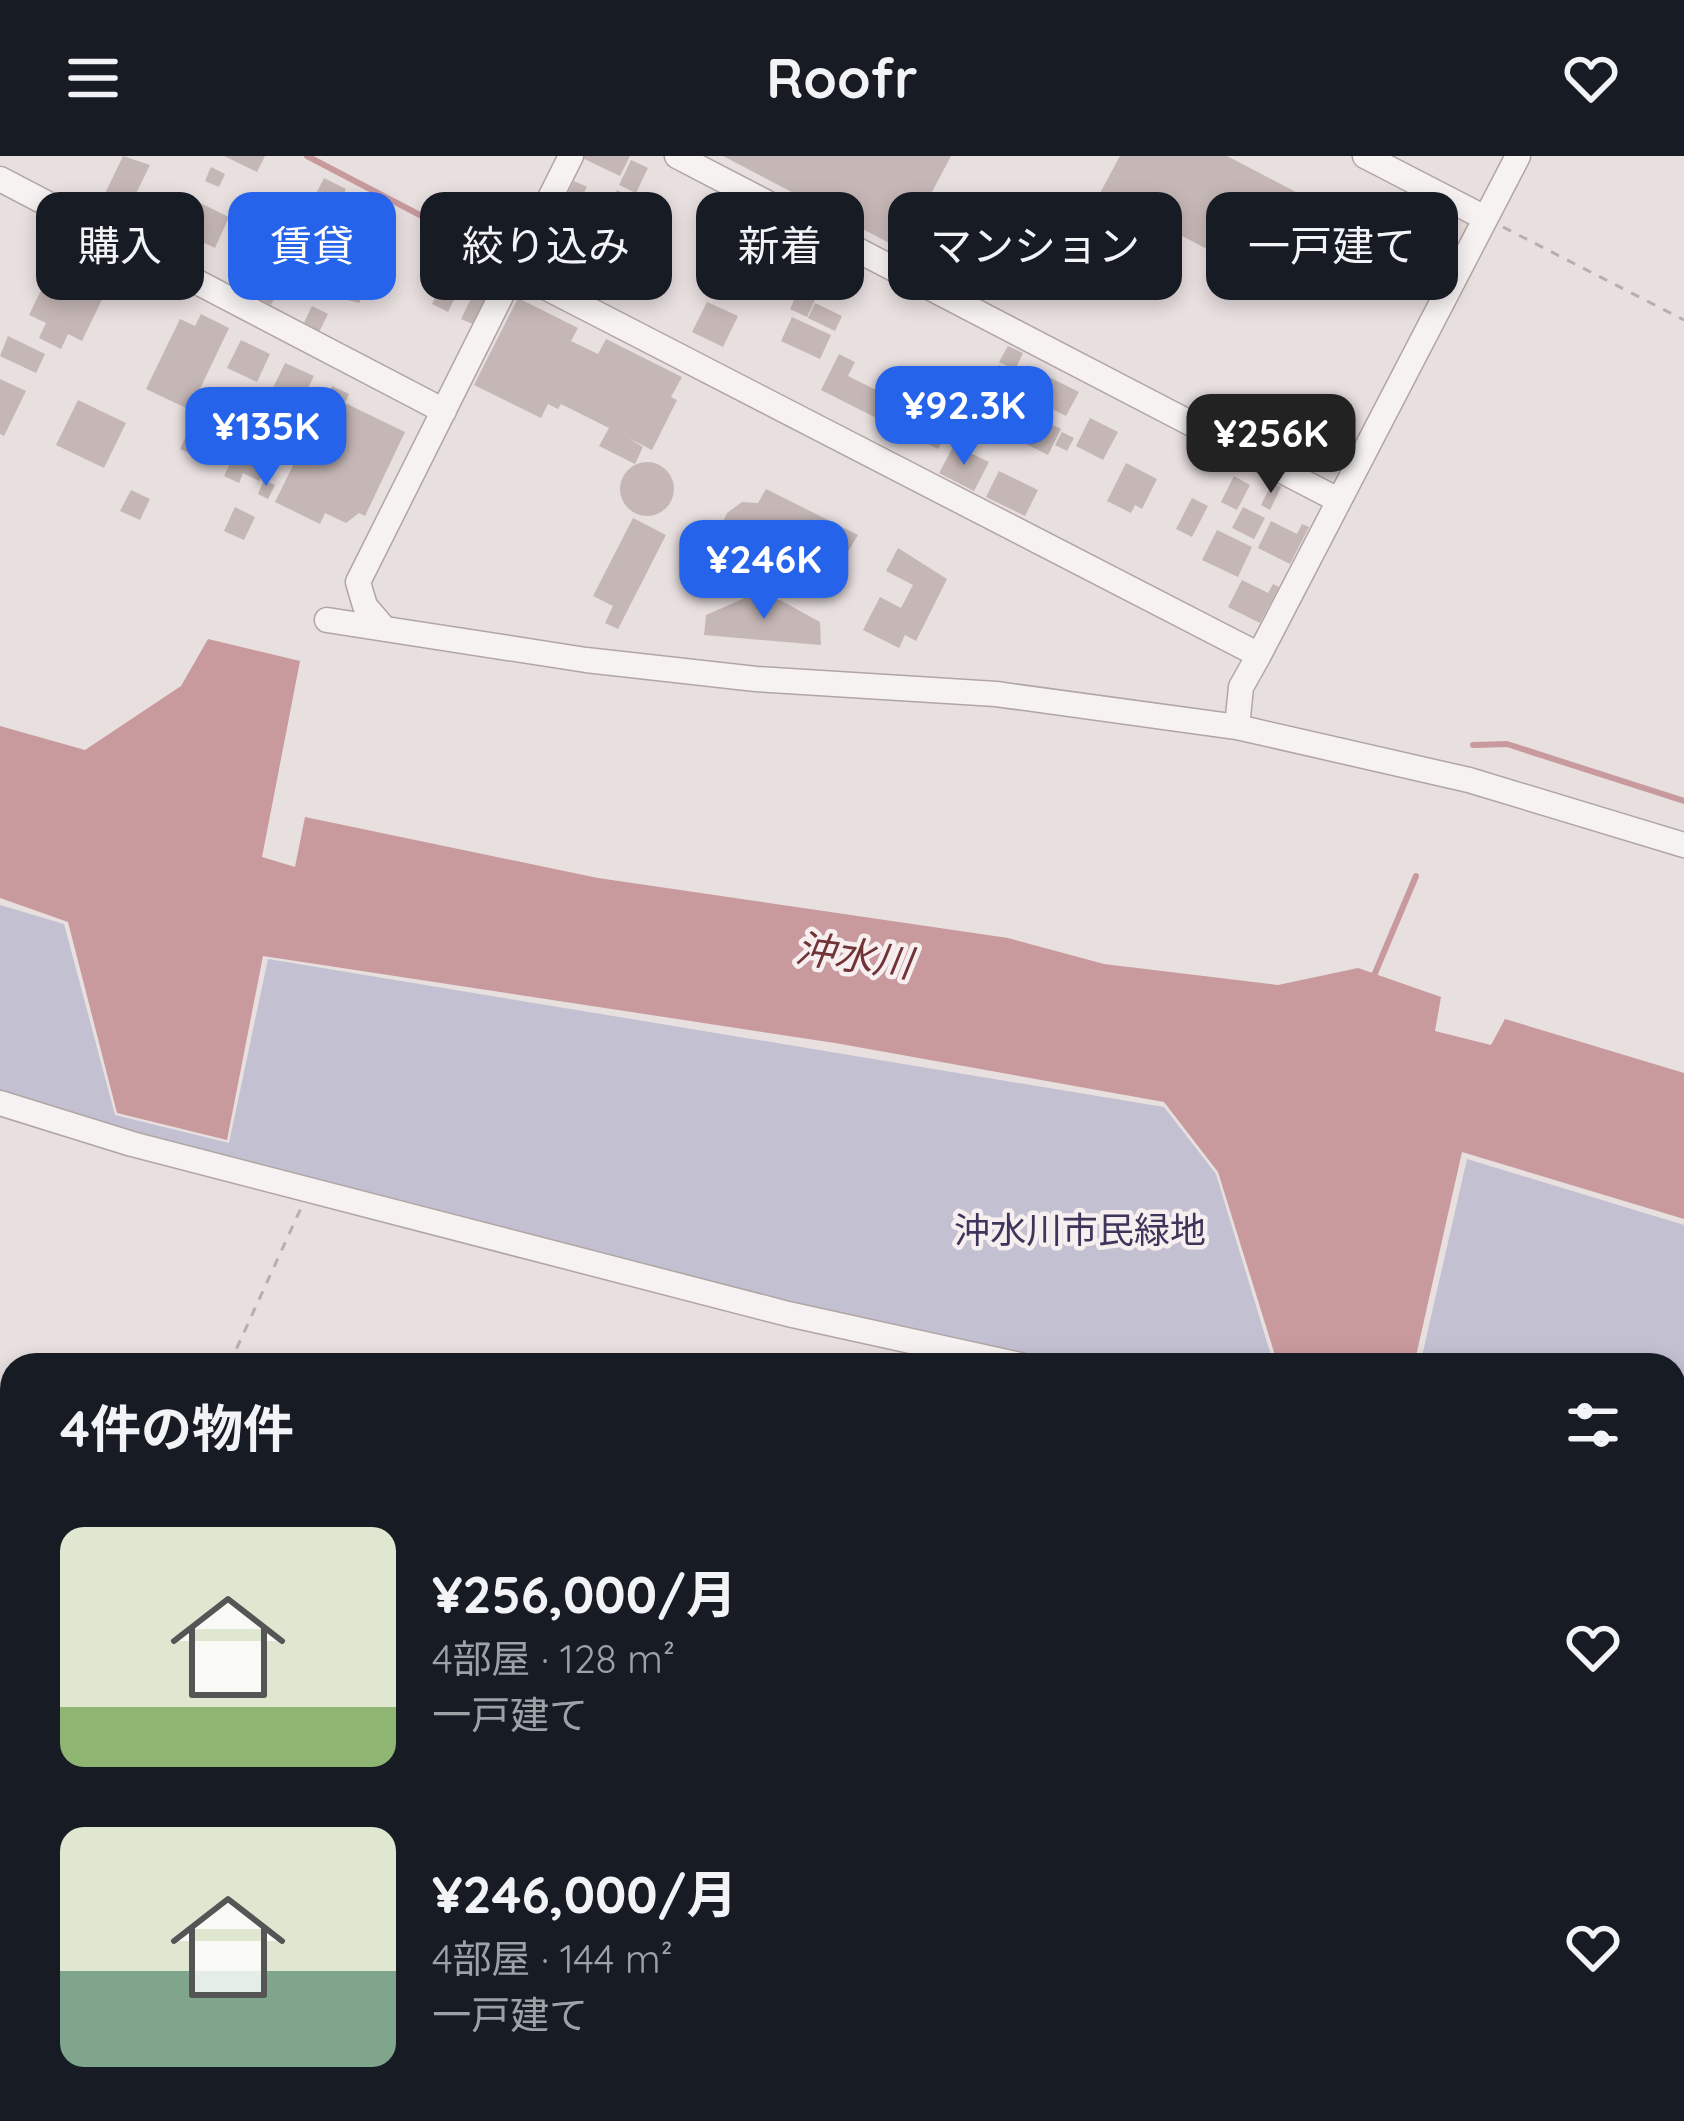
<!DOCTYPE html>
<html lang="ja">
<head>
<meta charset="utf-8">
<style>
  :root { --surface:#171b24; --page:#242831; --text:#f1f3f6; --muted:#9ea1a6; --accent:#2563eb }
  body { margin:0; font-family:Quicksand,"Noto Sans JP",sans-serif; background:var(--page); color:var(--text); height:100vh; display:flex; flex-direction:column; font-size:45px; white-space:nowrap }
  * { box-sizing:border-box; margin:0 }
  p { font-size:39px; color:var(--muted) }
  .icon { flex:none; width:66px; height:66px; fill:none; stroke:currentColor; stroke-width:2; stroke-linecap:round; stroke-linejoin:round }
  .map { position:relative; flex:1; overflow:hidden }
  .sheet { position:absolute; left:0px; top:1197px; width:1686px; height:768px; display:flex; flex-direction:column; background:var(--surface); border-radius:36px 36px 0 0; box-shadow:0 6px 18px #0003 }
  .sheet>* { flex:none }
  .banner { position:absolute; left:36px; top:36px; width:1614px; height:108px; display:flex; gap:24px }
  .price { position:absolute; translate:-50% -102px; padding:0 27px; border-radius:24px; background:var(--accent); color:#fff; font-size:39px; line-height:78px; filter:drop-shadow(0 3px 6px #0008) }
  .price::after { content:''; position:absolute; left:50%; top:72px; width:36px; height:27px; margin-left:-18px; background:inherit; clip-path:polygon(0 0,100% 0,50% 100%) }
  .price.current { background:#222; color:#fff }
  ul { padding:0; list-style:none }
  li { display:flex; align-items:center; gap:36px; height:300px; padding:0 60px }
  li span { display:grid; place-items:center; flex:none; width:336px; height:240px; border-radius:24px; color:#555 }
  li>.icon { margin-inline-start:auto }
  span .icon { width:144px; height:144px; fill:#fffc; stroke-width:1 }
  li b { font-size:51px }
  h2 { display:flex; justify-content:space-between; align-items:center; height:144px; padding:0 60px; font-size:51px }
  .chip { padding:0 42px; border-radius:24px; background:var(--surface); box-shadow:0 6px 18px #0003; font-size:42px; line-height:108px }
  .chip.current { background:var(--accent); color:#fff }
  header { display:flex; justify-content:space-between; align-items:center; height:156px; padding:0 60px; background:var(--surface); font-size:54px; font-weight:700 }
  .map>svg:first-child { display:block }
  .green { fill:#c3c0d2 }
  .water { fill:#c89a9e }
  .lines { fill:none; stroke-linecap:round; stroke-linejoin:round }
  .stream { stroke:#c89a9e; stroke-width:6 }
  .building { fill:#c5b7b6 }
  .minor-casing { stroke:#b2a5a4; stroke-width:27 }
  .tertiary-casing { stroke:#b2a5a4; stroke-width:30 }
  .path { stroke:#b8aead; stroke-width:3; stroke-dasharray:9 9; stroke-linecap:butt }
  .minor { stroke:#f6f2f2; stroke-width:24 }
  .tertiary { stroke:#f6f2f2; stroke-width:27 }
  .labels { text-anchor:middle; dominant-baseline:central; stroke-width:9; stroke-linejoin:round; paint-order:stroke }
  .park-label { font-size:36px; fill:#3d365a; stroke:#f6eeef }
  .water-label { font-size:39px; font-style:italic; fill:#723336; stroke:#f6eeef }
</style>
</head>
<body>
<header><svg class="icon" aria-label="menu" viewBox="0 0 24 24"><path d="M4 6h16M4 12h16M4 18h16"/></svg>Roofr<svg class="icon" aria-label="heart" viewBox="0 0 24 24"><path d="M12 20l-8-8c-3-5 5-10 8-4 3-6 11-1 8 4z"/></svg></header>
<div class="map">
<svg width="1684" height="1965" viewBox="0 0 1684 1965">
  <rect width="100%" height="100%" fill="#e8dfdf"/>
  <path class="green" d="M0,749L64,768L115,959L229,987L268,803L1164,951L1216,1018L1274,1209H1073L822,1158L0,942Z
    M1467,1003L1684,1069V1332L1674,1330V1209H1420Z
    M12,1886V1953H32L25,1965H0V1901Z
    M339,1953H386L400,1965H333Z
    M563,1953H624L631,1965H547Z"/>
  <path class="water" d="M208,483L300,505L262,701L295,711L305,661L598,722L1008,782L1104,808L1278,829L1358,812L1441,841L1435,875L1491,889L1505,863L1684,917V1063L1462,996L1414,1209H1278L1218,1016L1164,946L835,887L263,800L227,984L117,957L68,766L0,742V570L85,594L181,530Z"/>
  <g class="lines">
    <path class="stream" d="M307,0L508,105
      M1473,589L1507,588L1684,645
      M1373,822L1416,720
      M0,1593L12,1599
      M492,1953H497"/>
  </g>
  <path class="building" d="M123,0L150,9L124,62L99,50Z
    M224,0H265L257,16Z
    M578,0H630L620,20Z
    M723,0H951L914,70L895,90Z
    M1120,0H1227L1334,56L1291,137L1100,37Z
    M631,4L648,12L636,37L619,29Z
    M211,11L225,18L219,31L205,25Z
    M324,22L346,33L335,56L312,46Z
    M574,25L587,31L580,44L567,38Z
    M617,34L637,44L620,80L600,71Z
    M346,39L364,48L356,64L338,56Z
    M482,42L510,56L498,81L470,68Z
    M560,42L599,61L584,91L545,72Z
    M198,46L229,61L215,92L183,77Z
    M514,58L526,64L509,100L497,94Z
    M731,69L787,95L768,134L753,127L757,121L715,101Z
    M176,82L193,90L184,109L167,100Z
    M293,82L316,93L304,117L282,106Z
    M821,92L836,100L825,124L809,117Z
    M458,94L475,102L448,156L432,148Z
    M78,101L100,112L95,122L109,129L82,185L68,178L61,193L39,182L46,167L29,159L56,103L73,111Z
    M337,103L374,121L359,147L321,137Z
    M488,108L501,115L475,169L461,163Z
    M803,125L820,133L807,161L790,153Z
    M266,130L278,136L271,149L259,143Z
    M518,142L578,172L571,185L598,198L606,183L682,221L671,241L677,244L652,294L628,282L643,291L635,308L599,290L609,272L561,248L558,253L548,248L541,262L474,229Z
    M707,146L738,160L723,191L692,176Z
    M815,147L842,160L835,175L808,162Z
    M312,150L328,158L319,176L303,169Z
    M201,158L229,172L190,254L146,233L180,163L195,170Z
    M792,161L831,179L820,203L781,185Z
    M8,180L45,198L36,217L0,200Z
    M241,184L270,198L257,226L227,212Z
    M1008,190L1023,197L1015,214L999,206Z
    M839,198L855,206L848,220L878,235L885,221L909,233L902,247L930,261L937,248L956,257L938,293L821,234Z
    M285,207L314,220L302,245L273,232Z
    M999,209L1032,226L1018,254L985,238Z
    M1049,221L1079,236L1066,260L1042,248Z
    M0,223L26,235L4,280L0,278Z
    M332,230L349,238L345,247L405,276L365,360L359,357L346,367L325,357L320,368L275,346Z
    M265,237L277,243L268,262L256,256Z
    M78,244L126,267L104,312L56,289Z
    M1031,258L1061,273L1048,299L1018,284Z
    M254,259L280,272L270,293L244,281Z
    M196,260L215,269L200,302L180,293Z
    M1090,262L1118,276L1103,304L1076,290Z
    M1062,276L1074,282L1067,295L1055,289Z
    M241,284L277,301L259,325L243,317L239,327L224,320Z
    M954,289L989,306L974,335L939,317Z
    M620 333a27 27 0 1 1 54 0a27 27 0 1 1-54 0Z
    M1126,307L1157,323L1142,353L1135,349L1131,357L1107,345Z
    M999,315L1038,334L1025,360L986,341Z
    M1234,320L1250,329L1237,354L1221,346Z
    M264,324L275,329L268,343L258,338Z
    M1272,327L1281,331L1270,354L1261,349Z
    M766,333L858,379L837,414L807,423L717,378L727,357L742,346L758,347Z
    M131,334L150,343L140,364L120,355Z
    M1192,342L1208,350L1192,381L1176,373Z
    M235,351L255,361L244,384L224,375Z
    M1243,351L1265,362L1254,383L1232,372Z
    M633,362L666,379L618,473L605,467L613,450L593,440Z
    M1271,365L1297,378L1302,368L1309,371L1290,408L1258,392Z
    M1217,374L1252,391L1238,421L1202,404Z
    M898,392L947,423L916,485L905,479L899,492L863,474L880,441L901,452L913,429L886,415Z
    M1242,424L1268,437L1273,428L1279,431L1260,467L1228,451Z
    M745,442L780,444L820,466L821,489L704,479L706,459Z"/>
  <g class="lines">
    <g class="minor-casing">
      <path id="minor" d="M677,0L1338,344
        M1365,0L1485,62
        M0,23L444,255
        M514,115L1259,499L1241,531L1237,571
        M327,464L586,504L756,523L996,538L1237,571L1469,624L1684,689
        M384,472L365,450L358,426L571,0
        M1259,499L1518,0
        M0,947L132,988L788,1158L1020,1209
        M1674,1343L1684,1346
        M762,1953L790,1965
        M308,1965L314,1953
        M651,1965L670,1953
        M1131,1965L1138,1953"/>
    </g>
    <g class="tertiary-casing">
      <path id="tertiary" d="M1674,1681L1684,1687
        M159,1953L182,1965
        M51,1965L57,1953"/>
    </g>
    <path class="path" d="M1503,71L1684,164
      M229,1209L301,1052
      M0,1605L12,1610
      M0,1699L12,1673
      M1453,1953L1473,1965"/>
    <use href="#minor" class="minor"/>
    <use href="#tertiary" class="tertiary"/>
  </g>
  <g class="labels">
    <g class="park-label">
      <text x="1080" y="1073">沖水川市民緑地</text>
    </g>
    <g class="water-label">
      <text transform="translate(854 799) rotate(8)">沖水川</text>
    </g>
  </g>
</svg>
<b class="price" style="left:964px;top:312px">¥92.3K</b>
<b class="price" style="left:266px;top:333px">¥135K</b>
<b class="price current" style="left:1271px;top:340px">¥256K</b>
<b class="price" style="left:764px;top:466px">¥246K</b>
<div class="banner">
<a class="chip">購入</a>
<a class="chip current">賃貸</a>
<a class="chip">絞り込み</a>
<a class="chip">新着</a>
<a class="chip">マンション</a>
<a class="chip">一戸建て</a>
</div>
<section class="sheet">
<h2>4件の物件<svg class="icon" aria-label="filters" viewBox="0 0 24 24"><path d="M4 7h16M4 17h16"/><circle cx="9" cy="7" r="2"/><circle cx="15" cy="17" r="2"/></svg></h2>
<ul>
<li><span style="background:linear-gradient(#dfe7d0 75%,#8fb573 0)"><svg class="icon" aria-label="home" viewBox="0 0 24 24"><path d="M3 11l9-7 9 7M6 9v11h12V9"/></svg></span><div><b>¥256,000/月</b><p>4部屋 · 128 m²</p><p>一戸建て</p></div><svg class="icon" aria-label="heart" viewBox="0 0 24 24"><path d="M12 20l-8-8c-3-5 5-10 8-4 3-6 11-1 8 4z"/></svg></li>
<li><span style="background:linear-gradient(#dfe7d0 60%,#7fa58c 0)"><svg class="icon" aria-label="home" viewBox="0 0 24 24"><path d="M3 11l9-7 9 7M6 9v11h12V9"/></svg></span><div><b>¥246,000/月</b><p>4部屋 · 144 m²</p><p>一戸建て</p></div><svg class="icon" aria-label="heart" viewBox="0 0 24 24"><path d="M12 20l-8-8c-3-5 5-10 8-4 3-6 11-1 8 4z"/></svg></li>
</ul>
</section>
</div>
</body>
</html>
